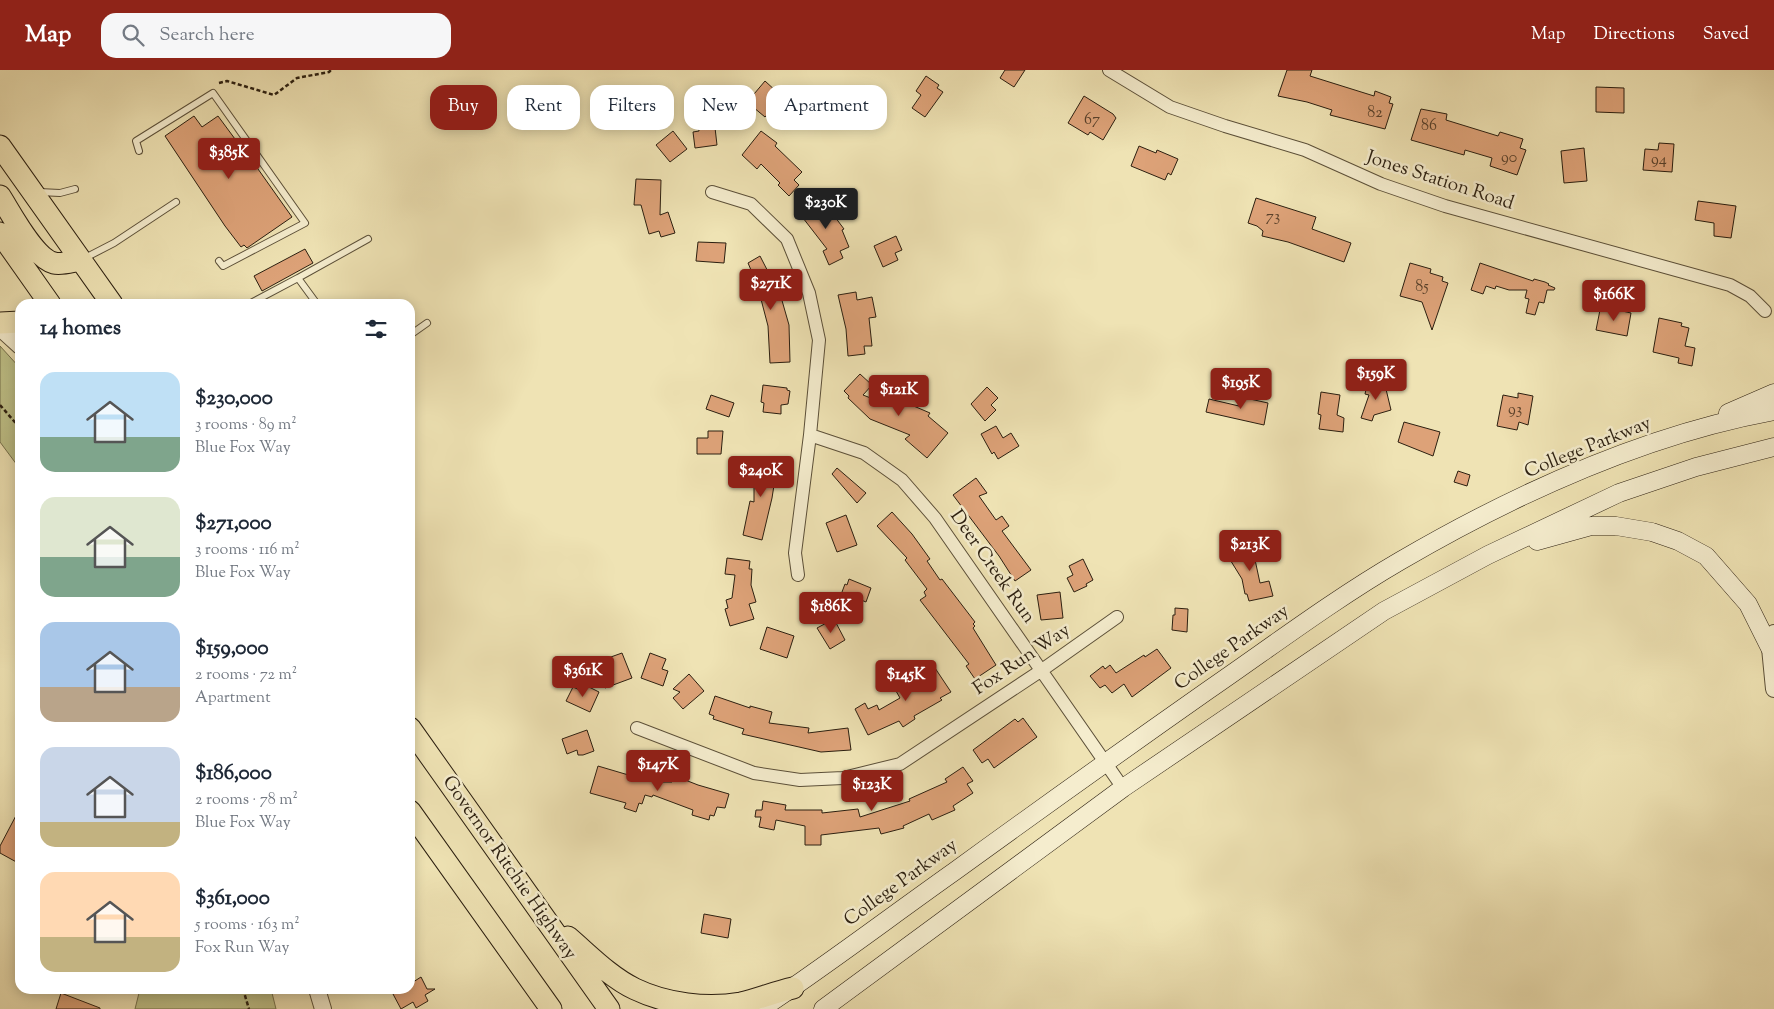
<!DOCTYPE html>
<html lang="en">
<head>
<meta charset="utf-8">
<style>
  :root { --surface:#fff; --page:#f6f6f7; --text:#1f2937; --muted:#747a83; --accent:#8f2418 }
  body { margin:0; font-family:"Sorts Mill Goudy",serif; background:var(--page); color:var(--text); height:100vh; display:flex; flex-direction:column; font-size:19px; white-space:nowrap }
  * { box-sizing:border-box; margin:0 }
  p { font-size:16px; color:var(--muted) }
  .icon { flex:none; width:28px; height:28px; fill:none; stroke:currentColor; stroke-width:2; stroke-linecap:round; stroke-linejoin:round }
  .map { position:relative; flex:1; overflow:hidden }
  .details { position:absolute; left:15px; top:229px; width:400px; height:695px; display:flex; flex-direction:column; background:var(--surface); border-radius:15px; box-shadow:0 2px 12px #0003 }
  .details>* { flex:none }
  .top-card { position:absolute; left:430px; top:15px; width:475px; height:45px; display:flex; gap:10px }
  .price { position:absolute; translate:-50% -42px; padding:0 11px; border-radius:5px; background:var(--accent); color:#fff; font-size:16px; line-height:32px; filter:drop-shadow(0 1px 2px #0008) }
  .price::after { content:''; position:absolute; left:50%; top:30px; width:15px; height:11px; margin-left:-8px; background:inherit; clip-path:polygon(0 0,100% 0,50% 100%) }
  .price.selected { background:#222; color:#fff }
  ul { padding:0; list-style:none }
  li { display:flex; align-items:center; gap:15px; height:125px; padding:0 25px }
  li span { display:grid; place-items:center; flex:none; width:140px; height:100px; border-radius:15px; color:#555 }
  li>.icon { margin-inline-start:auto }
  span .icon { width:60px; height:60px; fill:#fffc; stroke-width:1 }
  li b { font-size:21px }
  h2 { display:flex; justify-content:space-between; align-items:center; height:60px; padding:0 25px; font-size:21px }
  .pill { padding:0 18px; border-radius:15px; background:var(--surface); box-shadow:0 2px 12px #0003; font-size:18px; line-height:45px }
  .pill.selected { background:var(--accent); color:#fff }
  header { display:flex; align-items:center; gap:30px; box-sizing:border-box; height:70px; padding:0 25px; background:var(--accent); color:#fff }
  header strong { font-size:24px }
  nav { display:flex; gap:28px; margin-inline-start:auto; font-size:18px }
  .search { width:350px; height:45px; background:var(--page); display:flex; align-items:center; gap:12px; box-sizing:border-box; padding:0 18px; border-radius:15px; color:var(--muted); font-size:19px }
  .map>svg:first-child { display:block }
  .green { fill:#bfc289; stroke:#75704c }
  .building { fill:#dda278; stroke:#2b1f10 }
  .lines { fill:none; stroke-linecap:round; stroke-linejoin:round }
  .service-casing { stroke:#5c5039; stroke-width:8 }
  .minor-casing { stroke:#5c5039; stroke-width:14 }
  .tertiary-casing { stroke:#5c5039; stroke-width:18 }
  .secondary-casing { stroke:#2b1f10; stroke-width:19 }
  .trunk-casing { stroke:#2b1f10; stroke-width:23 }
  .path { stroke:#2b1f10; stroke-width:2.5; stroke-dasharray:4 2.5; stroke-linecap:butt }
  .service { stroke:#f5edce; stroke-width:6 }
  .minor { stroke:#f5edce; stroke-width:12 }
  .tertiary { stroke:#f5edce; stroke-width:16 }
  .secondary { stroke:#f5edce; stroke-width:18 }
  .trunk { stroke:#efe3b4; stroke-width:21 }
  .labels { text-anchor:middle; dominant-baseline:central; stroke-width:5; stroke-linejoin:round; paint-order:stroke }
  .number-label { font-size:16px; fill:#58402a }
  .street-label { font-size:19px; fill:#2b1f10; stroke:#f5edce }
</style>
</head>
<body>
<header>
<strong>Map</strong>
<div class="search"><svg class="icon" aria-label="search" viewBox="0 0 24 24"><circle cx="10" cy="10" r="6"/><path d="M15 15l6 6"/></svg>Search here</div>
<nav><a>Map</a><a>Directions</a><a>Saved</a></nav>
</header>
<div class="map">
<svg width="1774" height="939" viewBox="0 0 1774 939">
  <rect width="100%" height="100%" fill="#efe3b4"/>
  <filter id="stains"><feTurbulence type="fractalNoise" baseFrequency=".004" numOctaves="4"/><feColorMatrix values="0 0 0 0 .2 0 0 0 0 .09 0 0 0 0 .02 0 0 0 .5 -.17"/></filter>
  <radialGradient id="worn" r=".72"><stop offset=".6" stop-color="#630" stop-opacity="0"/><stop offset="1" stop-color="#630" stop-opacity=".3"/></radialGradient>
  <path class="green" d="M0,276L20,298V399L0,372Z
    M140,919H271L276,939H135Z"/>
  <path class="building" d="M1005,0H1025L1014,17L1000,8Z
    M1287,0H1312L1310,6L1374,26L1375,21L1391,27L1389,33L1393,34L1385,59L1330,45L1332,40L1307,32L1278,26Z
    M926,6L939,15L937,18L943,22L925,47L912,38L921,25L916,21Z
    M765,11L777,22L769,30L775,36L765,47L753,37L755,35L749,30Z
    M1596,17L1624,18V43L1596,42Z
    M1084,26L1113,44L1116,48L1103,70L1090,62L1088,65L1068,53Z
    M1421,39L1447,44L1446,50L1498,66L1500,62L1523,69L1520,78L1526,80L1517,105L1490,96L1492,88L1465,80L1464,85L1411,70Z
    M194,46L202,57L218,46L235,69L236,68L292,147L247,178L244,175L241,177L225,156L165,66Z
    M714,49L717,75L695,78L693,62L699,61L698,51Z
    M673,61L687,79L670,92L656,75Z
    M761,61L777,73L775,76L802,102L794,110L799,115L789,126L778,115L780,113L761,94L757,99L742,85Z
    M1659,73L1674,74L1672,102L1643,100L1645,79L1658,80Z
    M1139,76L1156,83L1157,80L1178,89L1171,105L1168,103L1165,110L1131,96Z
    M1584,78L1587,111L1564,113L1561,81Z
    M636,109L661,110L660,145L668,142L675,163L661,167L659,161L649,164L641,135H634Z
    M820,127L844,159L842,160L849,177L840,181L843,188L829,195L823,181L827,179L803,148L806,147L801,141Z
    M1256,128L1316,147L1312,159L1351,173L1344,192L1288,172L1262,166L1263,161L1257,156L1248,153Z
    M1698,131L1736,136L1731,168L1714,166V153L1695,150Z
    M896,166L902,180L895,183L898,190L883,197L874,176Z
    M698,172L726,173L724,193L696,191Z
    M305,179L313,193L262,221L254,206Z
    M760,186L781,227L789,255L790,292L770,293L768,256L757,214L750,219L741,205L751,200L748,193Z
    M1410,193L1431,199L1430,203L1443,207L1442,211L1448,213L1432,260L1422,232L1400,226Z
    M1480,193L1533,211L1534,209L1545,212L1549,214L1548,215L1555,218L1554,220H1547L1544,233L1539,232L1535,245L1526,243L1529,229L1525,228L1527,220H1509L1496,216L1495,219L1486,216L1483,224L1471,220Z
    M856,222L857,230L872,227L876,247L869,248L872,276H864L865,284L848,286L846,259L838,225Z
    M1609,238L1631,243L1627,266L1596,260L1600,240L1608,241Z
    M1659,248L1682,253L1681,256L1689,258L1685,276L1695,278L1692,296L1678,293L1679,288L1653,282Z
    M860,304L872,315L863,325L891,336L895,328L930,343L928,346L948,363L927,388L905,369L910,365L870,349L848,328L849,326L844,321Z
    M1368,311L1385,315L1391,340L1374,345L1372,351L1361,348L1369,325L1365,324Z
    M763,315L787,318V320L790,321L788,334L781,335V344L763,342L764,333L761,332Z
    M987,317L998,328L991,335L996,340L985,351L971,334Z
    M1321,322L1340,325L1337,345L1344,348L1343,362L1319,359L1321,345L1318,344Z
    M1518,323L1533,326L1528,355L1519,352L1517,360L1497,356L1503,325L1518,328Z
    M711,325L734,333L729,347L706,339Z
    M1241,327L1268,333L1264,355L1206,342L1209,329L1239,336Z
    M1404,352L1440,362L1433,386L1398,372Z
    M996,356L1003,368L1011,363L1019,376L998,389L994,382L992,384L981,364Z
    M708,361H723L721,384H697V368H708Z
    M758,387L778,390L772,428L762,470L743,465L750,431L754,432V415Z
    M837,398L866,423L857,433L832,404Z
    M1458,401L1470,405L1467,416L1454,412Z
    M976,408L987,423L979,426L996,450L1002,446L1009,456L1002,461L1031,500L1015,511L999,486L953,425Z
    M892,442L912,464L930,489L927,491L940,510L942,509L975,552L973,554L975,556L973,558L996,595L975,609L966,596L969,594L920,530L926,526L924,522L927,519L905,490L907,488L877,456Z
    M846,445L857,475L837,482L826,453Z
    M1250,471L1257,484L1254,485L1260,513L1269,511L1273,526L1249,531L1247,524H1245L1242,509L1229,488L1231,487L1228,481Z
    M727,488L750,491L749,499H752L751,515L756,532L749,534L754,549L730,556L725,539L728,538L726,530L732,528L735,505L725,504Z
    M1083,489L1093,510L1086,514L1087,516L1074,522L1067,508L1073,505L1069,496Z
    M849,509L871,518L866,532L856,528L853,535L839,530L845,514L847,515Z
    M1060,522L1063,548L1041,550L1037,525Z
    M1175,538L1188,539L1187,562L1172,560L1173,545H1175Z
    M834,549L845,570L830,579L817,558Z
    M767,557L794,566L787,588L760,579Z
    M1157,579L1171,598L1132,627L1124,614L1112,623L1105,615L1100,618L1090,606L1103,596L1105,599L1110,595L1116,603L1144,585L1145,587Z
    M622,583L632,608L605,618L599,603L612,598L608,588Z
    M650,583L666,589L662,599L668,601L663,616L641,608Z
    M933,595L951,622L940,628L942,630L914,646L915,649L903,657L899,651L868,665L855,639L865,633L868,639L877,635L879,640L900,628L896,621L917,609L915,606Z
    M689,604L704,621L683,639L673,628L680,622L673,619Z
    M585,615L599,622L590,642L566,631L573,617L582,621Z
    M715,626L750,638V636L772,642L769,653L809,658L808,663L848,658L851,680L821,682L742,664L744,659L713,649L714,646L709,644Z
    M1023,648L1037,667L994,698L988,689L982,693L973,680L1015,649L1018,652Z
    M587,660L594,681L583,685H578L577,680L567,684L562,669Z
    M598,696L642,709V707L656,712H672L675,706L698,715L729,724L725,738L717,737L714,746L710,745L709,750L692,745L693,740L653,725L652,727L645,725L642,734L639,733L636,742L624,738L626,733L590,723Z
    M963,697L973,711L967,714L973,723L953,736L955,740L932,750L929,744L903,756L904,758L881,764L879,758L821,765V775H805V756L776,750L774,760L759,757L761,747H755L756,740H762L763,731L786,735L785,740H822V743L858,739L860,747L910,731L909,729L947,712L945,709Z
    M20,738V794L0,783V776Z
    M704,844L731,849L728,868L701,863Z
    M421,907L427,919H435L425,925L428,931L416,938L413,932L401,939L393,924L401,919H410V914Z
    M61,923L100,938V939H56Z"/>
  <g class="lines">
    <g class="service-casing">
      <path id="service" d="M139,81L136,71L213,23L305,153L223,196L219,191
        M39,122L60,123L75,119
        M85,188L114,173L176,132
        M298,208L368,169
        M249,234L298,208L317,234
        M410,265L427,253"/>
    </g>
    <g class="minor-casing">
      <path id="minor" d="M1109,0L1170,37L1225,56L1305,80L1381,114L1445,136L1730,215L1750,226L1765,241
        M712,122L751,134L787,169L809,223L819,270L810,365L795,483L798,505
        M810,365L864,383L902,410L935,448L1123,718
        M637,658L754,703L800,710L843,708L900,694L1042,600L1117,547"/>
    </g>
    <g class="tertiary-casing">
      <path id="tertiary" d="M0,258L20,276
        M1774,563L1770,578L1774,619
        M317,919L323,939"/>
    </g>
    <g class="secondary-casing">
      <path id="secondary" d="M1728,343L1774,323
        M1537,471L1591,456H1616L1652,462L1678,471L1706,486L1748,534L1770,578
        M761,939C827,895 890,847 955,801C1039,740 1123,680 1207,621C1271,577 1333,530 1400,491C1515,424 1642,365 1774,341
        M823,939L1123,718L1384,541L1488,485L1619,423L1696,397L1774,377"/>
    </g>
    <g class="trunk-casing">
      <path id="trunk" d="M0,76L112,234
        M0,126C11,143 34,188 54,193C62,195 73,191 81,190
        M0,163L50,234
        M0,253L20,252
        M410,658L609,939
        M410,741L551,939
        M568,867C589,885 610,907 635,919C666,934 707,939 741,933C758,929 775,922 793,918"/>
    </g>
    <path class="path" d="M219,13L227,11L274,25L297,8L329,2L331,0
      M0,335L20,358
      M243,919L249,939"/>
    <use href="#service" class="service"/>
    <use href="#minor" class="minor"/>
    <use href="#tertiary" class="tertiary"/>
    <use href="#secondary" class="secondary"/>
    <use href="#trunk" class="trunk"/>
  </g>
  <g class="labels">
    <g class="number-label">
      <text x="1375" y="43">82</text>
      <text x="1092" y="50">67</text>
      <text x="1429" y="56">86</text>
      <text x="1509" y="88">90</text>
      <text x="1659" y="90">94</text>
      <text x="1273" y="147">73</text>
      <text x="1422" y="217">85</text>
      <text x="1515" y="340">93</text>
    </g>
    <g class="street-label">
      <text transform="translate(1440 111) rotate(18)">Jones Station Road</text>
      <text transform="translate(1588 378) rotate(-22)">College Parkway</text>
      <text transform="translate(992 497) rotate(55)">Deer Creek Run</text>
      <text transform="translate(1232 578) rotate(-35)">College Parkway</text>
      <text transform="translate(1022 590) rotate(-34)">Fox Run Way</text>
      <text transform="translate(509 798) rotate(55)">Governor Ritchie Highway</text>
      <text transform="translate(901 813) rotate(-36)">College Parkway</text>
    </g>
  </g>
  <rect width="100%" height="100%" filter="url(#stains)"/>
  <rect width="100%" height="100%" fill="url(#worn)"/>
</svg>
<b class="price" style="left:229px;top:110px">$385K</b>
<b class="price selected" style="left:826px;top:160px">$230K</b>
<b class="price" style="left:771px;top:241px">$271K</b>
<b class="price" style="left:1614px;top:252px">$166K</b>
<b class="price" style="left:1376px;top:331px">$159K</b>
<b class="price" style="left:1241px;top:340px">$195K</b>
<b class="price" style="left:899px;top:347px">$121K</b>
<b class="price" style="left:761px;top:428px">$240K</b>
<b class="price" style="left:1250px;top:502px">$213K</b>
<b class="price" style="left:831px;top:564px">$186K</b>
<b class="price" style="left:583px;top:628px">$361K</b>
<b class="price" style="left:906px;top:632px">$145K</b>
<b class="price" style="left:658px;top:722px">$147K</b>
<b class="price" style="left:872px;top:742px">$123K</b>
<div class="top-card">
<a class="pill selected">Buy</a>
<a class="pill">Rent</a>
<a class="pill">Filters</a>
<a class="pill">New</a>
<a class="pill">Apartment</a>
</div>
<section class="details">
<h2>14 homes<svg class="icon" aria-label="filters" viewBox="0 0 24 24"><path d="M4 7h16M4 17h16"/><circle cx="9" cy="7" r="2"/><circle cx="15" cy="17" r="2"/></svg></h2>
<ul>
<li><span style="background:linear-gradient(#bfe0f5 65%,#7fa58c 0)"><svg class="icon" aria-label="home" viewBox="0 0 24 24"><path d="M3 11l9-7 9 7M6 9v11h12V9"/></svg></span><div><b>$230,000</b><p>3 rooms · 89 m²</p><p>Blue Fox Way</p></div></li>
<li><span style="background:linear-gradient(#dfe7d0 60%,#7fa58c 0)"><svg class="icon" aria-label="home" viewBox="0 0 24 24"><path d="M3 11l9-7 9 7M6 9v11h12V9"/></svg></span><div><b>$271,000</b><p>3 rooms · 116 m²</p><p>Blue Fox Way</p></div></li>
<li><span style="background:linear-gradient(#a9c7e8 65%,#b9a48a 0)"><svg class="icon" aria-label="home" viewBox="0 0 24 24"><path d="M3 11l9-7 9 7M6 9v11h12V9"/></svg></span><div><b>$159,000</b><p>2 rooms · 72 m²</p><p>Apartment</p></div></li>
<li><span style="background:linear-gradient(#c9d6e8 75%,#c2b280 0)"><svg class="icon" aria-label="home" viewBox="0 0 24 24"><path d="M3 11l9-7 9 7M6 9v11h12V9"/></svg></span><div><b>$186,000</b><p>2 rooms · 78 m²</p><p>Blue Fox Way</p></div></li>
<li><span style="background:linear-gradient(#ffd9b3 65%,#c2b280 0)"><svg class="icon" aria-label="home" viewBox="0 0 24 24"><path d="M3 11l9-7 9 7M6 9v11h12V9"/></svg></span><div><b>$361,000</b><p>5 rooms · 163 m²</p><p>Fox Run Way</p></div></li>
</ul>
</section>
</div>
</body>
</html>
